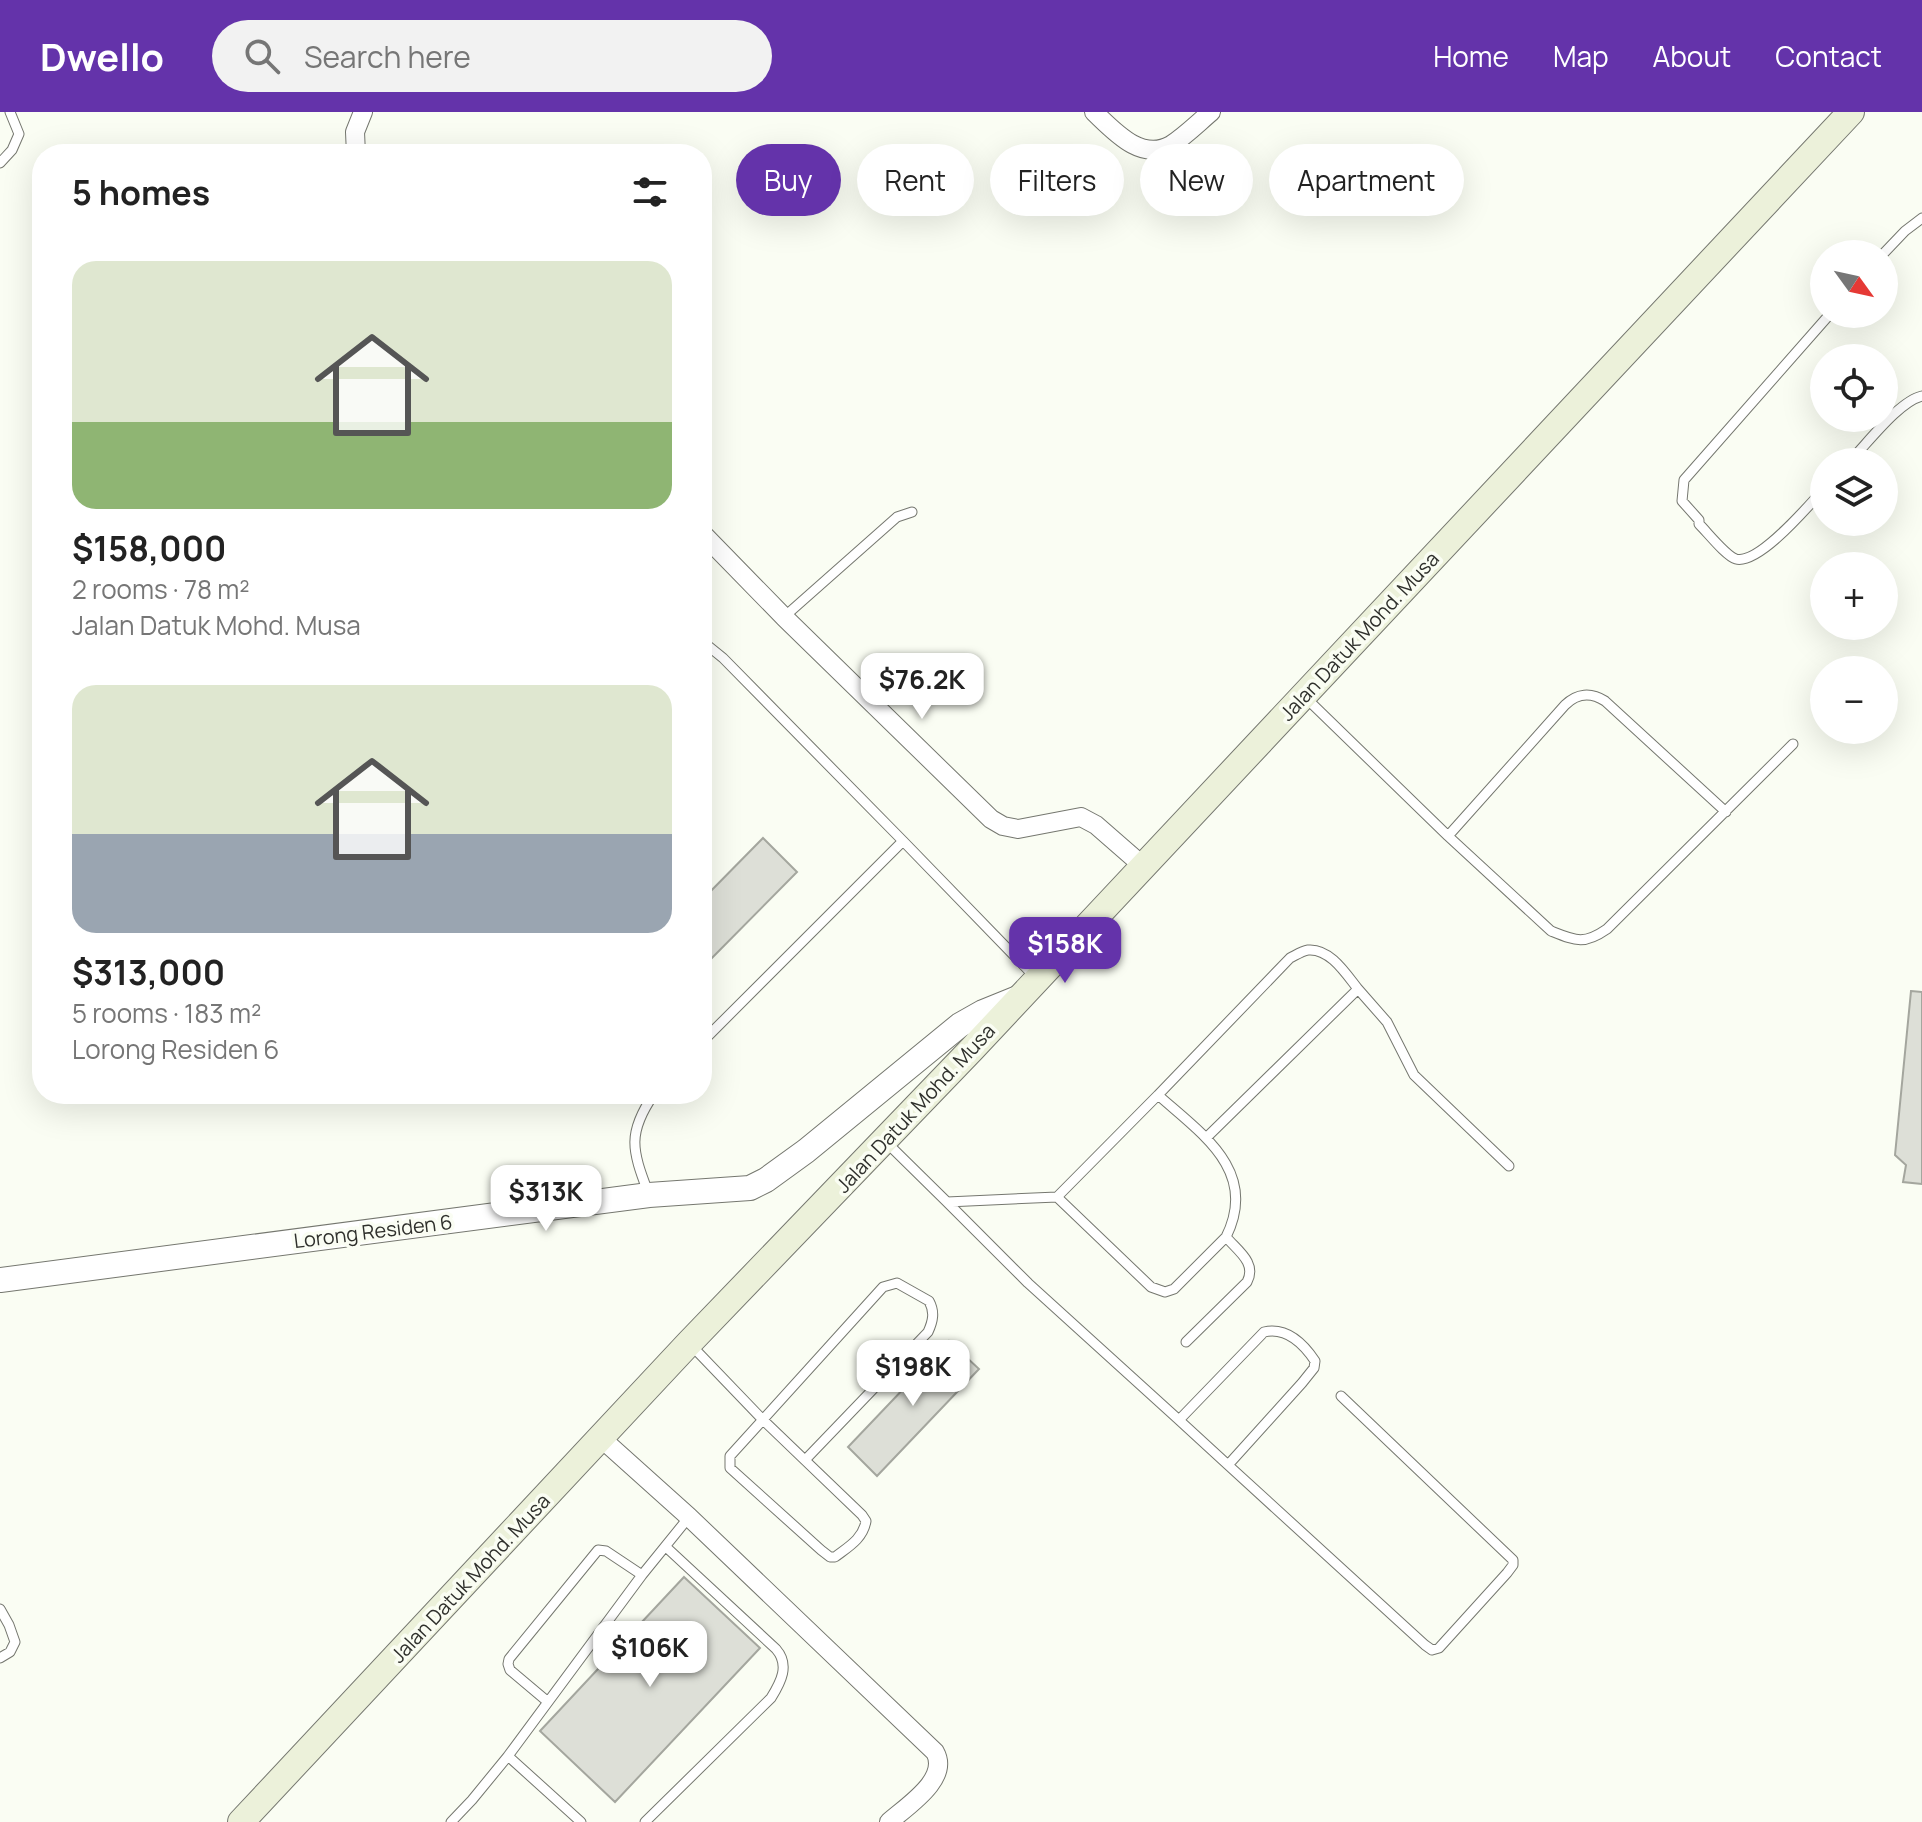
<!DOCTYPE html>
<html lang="en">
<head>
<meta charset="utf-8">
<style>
  :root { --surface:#fff; --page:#f2f2f2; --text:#222; --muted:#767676; --accent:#6433aa }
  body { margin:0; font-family:Manrope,sans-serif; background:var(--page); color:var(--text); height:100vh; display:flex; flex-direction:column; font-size:30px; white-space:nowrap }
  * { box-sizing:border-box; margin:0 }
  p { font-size:26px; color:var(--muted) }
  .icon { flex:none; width:44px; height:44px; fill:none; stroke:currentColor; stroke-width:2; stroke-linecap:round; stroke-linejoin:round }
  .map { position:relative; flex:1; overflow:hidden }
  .details { position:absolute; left:32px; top:32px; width:680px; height:960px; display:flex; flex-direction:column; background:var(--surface); border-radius:32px; box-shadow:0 8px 32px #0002 }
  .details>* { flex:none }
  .top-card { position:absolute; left:736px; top:32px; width:760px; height:72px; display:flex; gap:16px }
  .needle { width:52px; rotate:123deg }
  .fabs { position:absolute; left:1810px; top:128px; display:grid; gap:16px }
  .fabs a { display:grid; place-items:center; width:88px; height:88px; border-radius:50%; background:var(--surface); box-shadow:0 8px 32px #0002; font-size:40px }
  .price { position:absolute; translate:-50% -68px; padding:0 18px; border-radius:16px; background:#fff; color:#222; font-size:26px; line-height:52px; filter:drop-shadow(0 2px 4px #0008) }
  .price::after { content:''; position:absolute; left:50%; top:48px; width:24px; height:18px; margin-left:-12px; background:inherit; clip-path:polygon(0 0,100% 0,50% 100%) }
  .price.selected { background:var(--accent); color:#fff }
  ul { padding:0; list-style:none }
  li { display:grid; align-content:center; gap:16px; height:424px; padding:0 40px }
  li span { display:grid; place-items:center; height:248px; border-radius:24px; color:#555 }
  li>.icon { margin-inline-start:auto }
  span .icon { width:144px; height:144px; fill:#fffc; stroke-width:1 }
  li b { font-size:34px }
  h2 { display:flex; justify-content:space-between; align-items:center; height:96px; padding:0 40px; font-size:34px }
  .tag { padding:0 28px; border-radius:36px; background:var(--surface); box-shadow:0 8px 32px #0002; font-size:28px; line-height:72px }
  .tag.selected { background:var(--accent); color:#fff }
  header { display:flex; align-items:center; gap:48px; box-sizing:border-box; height:112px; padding:0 40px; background:var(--accent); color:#fff }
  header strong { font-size:38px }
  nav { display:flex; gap:44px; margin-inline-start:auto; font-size:28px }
  .search { width:560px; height:72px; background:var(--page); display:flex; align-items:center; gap:20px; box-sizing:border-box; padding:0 28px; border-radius:44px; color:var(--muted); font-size:30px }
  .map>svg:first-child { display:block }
  .building { fill:#dddfd7; stroke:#a4a69e; stroke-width:2 }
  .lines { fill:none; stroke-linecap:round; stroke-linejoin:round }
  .service-casing { stroke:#75776f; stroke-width:11 }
  .minor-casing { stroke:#75776f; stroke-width:20 }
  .tertiary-casing { stroke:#75776f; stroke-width:26 }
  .secondary-casing { stroke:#75776f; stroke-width:28 }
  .service { stroke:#fff; stroke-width:9 }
  .minor { stroke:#fff; stroke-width:18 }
  .tertiary { stroke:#fff; stroke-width:24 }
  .secondary { stroke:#ecf1da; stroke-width:26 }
  .labels { text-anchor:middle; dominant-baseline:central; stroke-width:7; stroke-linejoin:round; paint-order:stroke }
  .street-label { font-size:20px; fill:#2f302c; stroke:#fafdf3 }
</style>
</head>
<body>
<header>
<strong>Dwello</strong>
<div class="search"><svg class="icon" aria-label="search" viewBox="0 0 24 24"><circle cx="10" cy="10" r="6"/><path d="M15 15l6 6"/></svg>Search here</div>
<nav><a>Home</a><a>Map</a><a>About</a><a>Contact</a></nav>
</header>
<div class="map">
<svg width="1922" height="1710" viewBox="0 0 1922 1710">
  <rect width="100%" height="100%" fill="#fafdf3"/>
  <path class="building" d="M763,726L797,760L702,856V788Z
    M1911,879L1922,880V1072L1903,1070L1906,1053L1895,1043Z
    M949,1229L979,1257L877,1364L848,1335Z
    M684,1465L760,1536L615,1690L540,1619Z"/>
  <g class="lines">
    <g class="service-casing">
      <path id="service" d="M0,51L12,38L19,22L10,0
        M1883,142L1905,119L1922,106
        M1849,350C1867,332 1899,289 1922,284
        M1824,377C1809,393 1759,453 1736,447C1726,444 1708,421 1699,412V408L1682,389L1684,368L1830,202
        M784,505L897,405L912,400
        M702,529L723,546L903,729
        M1306,586L1448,724L1551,819C1576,829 1584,833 1607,817L1793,632
        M1448,724L1565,593C1577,581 1591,580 1605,589L1726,700
        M1358,877L1387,910L1414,963L1509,1054
        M702,930L903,729L1034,864
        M1158,983L1290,846C1296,843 1302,839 1308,838C1330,836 1346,862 1358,877L1206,1026
        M885,1029L947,1090L1057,1085L1158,983C1202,1022 1259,1059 1226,1125L1174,1177L1165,1180L1151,1175L1057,1085
        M648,1080C632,1038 627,1021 654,982
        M947,1090L1028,1171L1179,1308L1264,1220C1286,1215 1303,1231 1315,1249L1314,1256L1302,1271L1228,1353L1179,1308
        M1186,1230L1247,1170C1257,1151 1238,1139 1226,1125
        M691,1233L762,1307L862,1403L866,1409C863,1427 848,1435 835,1445H830L821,1438L730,1356V1344L883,1175L897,1171L929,1189C935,1200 933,1209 928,1220L806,1347
        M1228,1353L1425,1533L1432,1538L1439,1536L1507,1461L1513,1453V1448L1341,1284
        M0,1497L9,1513L15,1530L10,1540L0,1546
        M548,1590L510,1558L508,1552L509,1547L598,1438L606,1439L642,1463
        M451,1710L472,1688L508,1644
        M581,1710L508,1644L642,1463L689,1405
        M645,1710L771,1586C781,1570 790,1553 776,1537L666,1435"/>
    </g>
    <g class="minor-casing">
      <path id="minor" d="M1094,0C1114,19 1141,50 1171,33C1185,24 1198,11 1211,0
        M356,42L355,20L363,0
        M702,421L784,505L991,707L1003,714L1018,717L1081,705L1096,713L1143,754
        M601,1326L689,1405L935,1640C950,1667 907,1694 889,1710"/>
    </g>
    <g class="tertiary-casing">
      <path id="tertiary" d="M0,1168L649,1083L750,1076L766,1068L806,1039L960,913L983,900L1020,885"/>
    </g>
    <g class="secondary-casing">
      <path id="secondary" d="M241,1710L689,1231L972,937L1851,0"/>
    </g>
    <use href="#service" class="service"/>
    <use href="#minor" class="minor"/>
    <use href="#tertiary" class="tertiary"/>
    <use href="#secondary" class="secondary"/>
  </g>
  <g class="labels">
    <g class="street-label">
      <text transform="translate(1359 524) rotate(-47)">Jalan Datuk Mohd. Musa</text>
      <text transform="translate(915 996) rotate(-47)">Jalan Datuk Mohd. Musa</text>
      <text transform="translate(373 1119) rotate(-7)">Lorong Residen 6</text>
      <text transform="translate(470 1466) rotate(-47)">Jalan Datuk Mohd. Musa</text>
    </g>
  </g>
</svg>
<div class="fabs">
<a><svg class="needle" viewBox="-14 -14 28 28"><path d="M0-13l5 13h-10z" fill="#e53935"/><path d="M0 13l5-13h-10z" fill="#767676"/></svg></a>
<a><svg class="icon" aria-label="locate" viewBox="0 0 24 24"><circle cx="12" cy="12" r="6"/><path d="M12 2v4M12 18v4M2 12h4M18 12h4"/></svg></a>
<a><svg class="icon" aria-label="layers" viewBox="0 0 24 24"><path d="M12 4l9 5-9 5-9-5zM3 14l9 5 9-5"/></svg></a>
<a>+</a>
<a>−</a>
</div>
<b class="price" style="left:922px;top:609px">$76.2K</b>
<b class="price selected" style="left:1065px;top:873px">$158K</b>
<b class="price" style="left:546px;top:1121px">$313K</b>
<b class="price" style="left:913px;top:1296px">$198K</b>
<b class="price" style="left:650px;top:1577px">$106K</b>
<div class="top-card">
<a class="tag selected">Buy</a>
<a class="tag">Rent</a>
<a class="tag">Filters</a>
<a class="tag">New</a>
<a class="tag">Apartment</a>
</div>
<section class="details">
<h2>5 homes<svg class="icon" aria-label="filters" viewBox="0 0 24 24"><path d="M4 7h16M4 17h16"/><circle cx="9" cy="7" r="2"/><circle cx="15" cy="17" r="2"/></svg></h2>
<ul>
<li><span style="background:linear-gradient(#dfe7d0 65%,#8fb573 0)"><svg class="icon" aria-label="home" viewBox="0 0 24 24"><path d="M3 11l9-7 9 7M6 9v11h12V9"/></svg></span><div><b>$158,000</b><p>2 rooms · 78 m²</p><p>Jalan Datuk Mohd. Musa</p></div></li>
<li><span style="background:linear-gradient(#dfe7d0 60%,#9aa5b1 0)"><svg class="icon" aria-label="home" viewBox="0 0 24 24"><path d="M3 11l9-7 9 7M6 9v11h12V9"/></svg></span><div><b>$313,000</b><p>5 rooms · 183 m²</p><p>Lorong Residen 6</p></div></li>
</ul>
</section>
</div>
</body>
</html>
